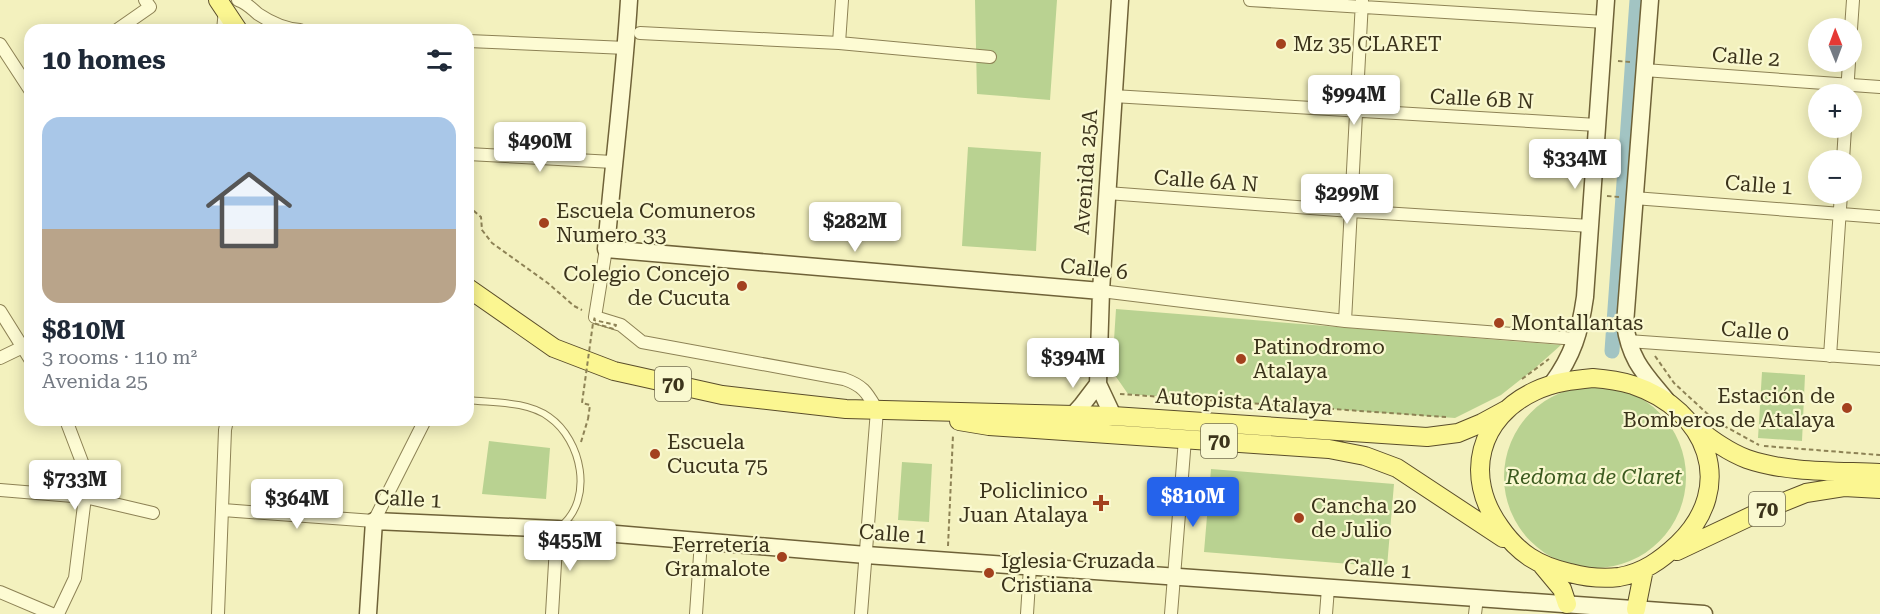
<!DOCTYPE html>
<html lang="en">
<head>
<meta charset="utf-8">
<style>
  :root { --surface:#fff; --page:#f6f6f7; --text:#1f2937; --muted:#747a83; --line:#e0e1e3; --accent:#2563eb }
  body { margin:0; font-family:"Roboto Serif",serif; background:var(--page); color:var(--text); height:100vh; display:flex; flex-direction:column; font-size:22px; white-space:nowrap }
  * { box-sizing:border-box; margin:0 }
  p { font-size:20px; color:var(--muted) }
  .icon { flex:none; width:33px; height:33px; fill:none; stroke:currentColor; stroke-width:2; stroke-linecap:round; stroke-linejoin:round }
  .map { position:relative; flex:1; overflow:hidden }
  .drawer { position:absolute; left:24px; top:24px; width:450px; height:402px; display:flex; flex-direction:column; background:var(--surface); border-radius:18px; box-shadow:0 3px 15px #0003 }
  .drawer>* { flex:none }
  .needle { width:39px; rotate:359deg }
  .controls { position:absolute; left:1808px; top:18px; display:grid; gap:12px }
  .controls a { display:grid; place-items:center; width:54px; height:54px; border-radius:50%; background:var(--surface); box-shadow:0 3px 15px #0003; font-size:30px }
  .price { position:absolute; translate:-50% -51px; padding:0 14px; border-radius:6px; background:#fff; color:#222; font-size:20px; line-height:39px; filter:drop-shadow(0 2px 3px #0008) }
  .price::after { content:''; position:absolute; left:50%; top:36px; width:18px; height:14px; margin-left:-9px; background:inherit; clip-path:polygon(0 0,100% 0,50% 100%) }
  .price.active { background:var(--accent); color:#fff }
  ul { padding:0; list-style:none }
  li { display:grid; align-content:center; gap:12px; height:318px; padding:0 18px }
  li+li { border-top:2px solid var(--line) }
  li span { display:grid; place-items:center; height:186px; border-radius:18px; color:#555 }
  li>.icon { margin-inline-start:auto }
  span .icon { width:108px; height:108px; fill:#fffc; stroke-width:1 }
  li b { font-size:26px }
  h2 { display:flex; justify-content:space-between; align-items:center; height:72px; padding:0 18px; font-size:26px }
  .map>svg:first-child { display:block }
  .green { fill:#b9d291 }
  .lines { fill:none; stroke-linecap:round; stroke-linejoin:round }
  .canal { stroke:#a2c4c3; stroke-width:15 }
  .lane-casing { stroke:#8d8255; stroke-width:8 }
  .street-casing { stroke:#8d8255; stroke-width:14 }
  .secondary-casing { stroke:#6f6238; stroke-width:19 }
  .primary-casing { stroke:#5a4d2a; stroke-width:20 }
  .path { stroke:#8d8255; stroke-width:2; stroke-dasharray:4.5 3; stroke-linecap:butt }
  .lane { stroke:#fdfbd3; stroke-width:6 }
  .street { stroke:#fdfbd3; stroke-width:12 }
  .secondary { stroke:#fdfbd3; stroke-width:16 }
  .primary { stroke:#fbf691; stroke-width:18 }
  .path-bridge { stroke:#8d8255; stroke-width:2; stroke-dasharray:4.5 3; stroke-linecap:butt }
  .poi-dot { fill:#a3411e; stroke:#f9f8cf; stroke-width:2 }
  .labels { text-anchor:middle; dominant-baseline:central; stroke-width:4.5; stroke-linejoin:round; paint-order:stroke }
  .shield { fill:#f9f8cf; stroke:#746e51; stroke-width:1.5 }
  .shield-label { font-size:20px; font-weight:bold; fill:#3b331b }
  .poi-label { font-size:21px; fill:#3b331b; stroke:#f9f8cf; text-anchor:start }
  .street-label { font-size:21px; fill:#3b331b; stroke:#f9f8cf }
  .park-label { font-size:21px; font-style:italic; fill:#3b5a1f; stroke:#f9f8cf }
</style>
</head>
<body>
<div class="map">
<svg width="1880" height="614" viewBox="0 0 1880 614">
  <rect width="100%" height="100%" fill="#f3f1be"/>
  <path class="green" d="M975,0H1057L1050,100L977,94Z
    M968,147L1041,152L1036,251L962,246Z
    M1116,309L1561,345L1534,369L1501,395L1455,418L1128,394L1112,371Z
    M1762,372L1805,375L1802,441L1758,438Z
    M1504 477a91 91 0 1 1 182 0a91 91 0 1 1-182 0Z
    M489,441L550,448L546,499L482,494Z
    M902,462L932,464L929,522L898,520Z
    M1211,469L1394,484L1387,567L1204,552Z"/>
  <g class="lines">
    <path class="canal" d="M1612,351L1637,0"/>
    <g class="lane-casing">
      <path id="lane" d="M468,400C494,403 527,401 549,417C582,440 594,499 561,526"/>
    </g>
    <g class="street-casing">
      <path id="street" d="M238,0C247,3 251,8 258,14C270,22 286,29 300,30
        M1250,0L1605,22
        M1851,29L1853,0
        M117,30L150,7L145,0
        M223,30L225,10
        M640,33L839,43L990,57
        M468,41L626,48
        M839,43L842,0
        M0,44L30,90
        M1644,70L1880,87
        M1847,94L1849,62
        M1113,96L1597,125
        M468,154L613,162
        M1843,160L1845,128
        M1107,193L1351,211L1590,226
        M1634,198L1880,217
        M606,249L595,317L621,325L642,342L844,379C864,386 867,393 877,410L861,614
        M1101,291L1345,321L1577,339
        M0,311L30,359
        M1345,321L1362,1
        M1628,341L1880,359
        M1830,356L1841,194
        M0,358L29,344
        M0,490L85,497L153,513
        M223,510L374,521L425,420
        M0,592L52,614
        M58,614L75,578L85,497L82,462L66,420
        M218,614L225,430L227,420
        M552,614L557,529
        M696,614L701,541
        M1027,614L1030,567
        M1171,614L1185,439
        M1326,614L1328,588
        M1475,614L1477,598"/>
    </g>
    <g class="secondary-casing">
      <path id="secondary" d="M629,0C624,83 613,166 606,249L1101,291
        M1650,0L1625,324C1630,361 1645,374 1667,401
        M1552,384C1573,355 1580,332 1585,297L1606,0
        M1073,415L1082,405L1098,384
        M1113,416L1098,384L1101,291L1120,0
        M368,614L374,521L557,529L866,555L1704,614"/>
    </g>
    <g class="primary-casing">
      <path id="primary" d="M218,0L238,30
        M468,288L554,348L614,371L722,395L846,409L1113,416L1427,437L1458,433L1482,423L1506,410
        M1593,378C1606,379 1620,381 1633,385C1707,410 1738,486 1678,544C1661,560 1643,573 1619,577C1603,579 1585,577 1570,573C1538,566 1518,553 1500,527C1463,476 1479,417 1535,391C1554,382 1573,380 1593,378Z
        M959,421L989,426L1329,449L1365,456L1397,468L1503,538
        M1695,427C1711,439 1728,452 1747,459C1787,473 1837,471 1880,473
        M1677,551L1766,509L1806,493L1844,487L1880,489
        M1542,565L1562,589L1567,604
        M1636,609L1644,569"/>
    </g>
    <path class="path" d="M1618,61L1630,62
      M1607,196L1619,197
      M468,206L481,217L482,230L492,243L549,284L574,306L582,310
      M1655,356L1674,383L1712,418
      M1522,379L1549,359
      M1120,394L1446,417
      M1717,422L1759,445
      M581,442L588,419
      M1764,446L1880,455
      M948,546L953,435"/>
    <use href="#lane" class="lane"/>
    <use href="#street" class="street"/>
    <use href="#secondary" class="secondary"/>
    <use href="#primary" class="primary"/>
    <path class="path-bridge" d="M588,419L590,405L582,403L593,323L614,329L616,325L594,320L595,317"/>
  </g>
  <g class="poi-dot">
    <circle cx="1281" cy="44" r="6"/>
    <circle cx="544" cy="223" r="6"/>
    <circle cx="742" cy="286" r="6"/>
    <circle cx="1499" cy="323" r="6"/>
    <circle cx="1241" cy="359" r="6"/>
    <circle cx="1847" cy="408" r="6"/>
    <circle cx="655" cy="454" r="6"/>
    <path d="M1098 494h6v6h6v6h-6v6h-6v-6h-6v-6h6z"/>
    <circle cx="1299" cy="518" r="6"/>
    <circle cx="782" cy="557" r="6"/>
    <circle cx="989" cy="573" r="6"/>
  </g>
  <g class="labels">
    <g class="shield">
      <rect x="655" y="367" width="36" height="34" rx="4.5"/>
      <rect x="1201" y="424" width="36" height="34" rx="4.5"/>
      <rect x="1749" y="492" width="36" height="34" rx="4.5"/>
    </g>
    <g class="shield-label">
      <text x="673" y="384">70</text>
      <text x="1219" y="441">70</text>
      <text x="1767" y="509">70</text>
    </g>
    <g class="poi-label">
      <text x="1293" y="44">Mz 35 CLARET</text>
      <text x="556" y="211">Escuela Comuneros<tspan x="556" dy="24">Numero 33</tspan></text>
      <text x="730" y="274" text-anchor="end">Colegio Concejo<tspan x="730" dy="24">de Cucuta</tspan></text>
      <text x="1511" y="323">Montallantas</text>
      <text x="1253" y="347">Patinodromo<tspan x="1253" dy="24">Atalaya</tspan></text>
      <text x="1835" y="396" text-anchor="end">Estación de<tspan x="1835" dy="24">Bomberos de Atalaya</tspan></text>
      <text x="667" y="442">Escuela<tspan x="667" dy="24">Cucuta 75</tspan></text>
      <text x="1088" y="491" text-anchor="end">Policlinico<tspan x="1088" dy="24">Juan Atalaya</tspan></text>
      <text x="1311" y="506">Cancha 20<tspan x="1311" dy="24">de Julio</tspan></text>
      <text x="770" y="545" text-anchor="end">Ferretería<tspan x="770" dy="24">Gramalote</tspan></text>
      <text x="1001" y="561">Iglesia Cruzada<tspan x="1001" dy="24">Cristiana</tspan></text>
    </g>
    <g class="street-label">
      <text transform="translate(1746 57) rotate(4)">Calle 2</text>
      <text transform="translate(1482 99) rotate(3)">Calle 6B N</text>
      <text transform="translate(1086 172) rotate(-86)">Avenida 25A</text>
      <text transform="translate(1206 181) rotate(4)">Calle 6A N</text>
      <text transform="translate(1759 185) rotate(4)">Calle 1</text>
      <text transform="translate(1094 269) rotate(6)">Calle 6</text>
      <text transform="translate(1755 331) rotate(4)">Calle 0</text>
      <text transform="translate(1244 402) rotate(4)">Autopista Atalaya</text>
      <text transform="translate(408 499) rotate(3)">Calle 1</text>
      <text transform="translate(893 534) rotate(4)">Calle 1</text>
      <text transform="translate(1378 569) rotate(4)">Calle 1</text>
    </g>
    <g class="park-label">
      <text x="1594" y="477">Redoma de Claret</text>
    </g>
  </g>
</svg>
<div class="controls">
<a><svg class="needle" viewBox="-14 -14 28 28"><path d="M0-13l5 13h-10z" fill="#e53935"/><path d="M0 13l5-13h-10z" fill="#747a83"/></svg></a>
<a>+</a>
<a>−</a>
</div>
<b class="price" style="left:1354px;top:126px">$994M</b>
<b class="price" style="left:540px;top:173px">$490M</b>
<b class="price" style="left:1575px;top:190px">$334M</b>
<b class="price" style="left:1347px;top:225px">$299M</b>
<b class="price" style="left:855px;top:253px">$282M</b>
<b class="price" style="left:1073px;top:389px">$394M</b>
<b class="price" style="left:75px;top:511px">$733M</b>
<b class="price active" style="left:1193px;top:528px">$810M</b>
<b class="price" style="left:297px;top:530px">$364M</b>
<b class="price" style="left:570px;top:572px">$455M</b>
<section class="drawer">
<h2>10 homes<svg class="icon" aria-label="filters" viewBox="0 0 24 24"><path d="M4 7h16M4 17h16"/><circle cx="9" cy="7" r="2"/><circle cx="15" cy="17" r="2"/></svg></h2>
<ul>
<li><span style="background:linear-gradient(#a9c7e8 60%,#b9a48a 0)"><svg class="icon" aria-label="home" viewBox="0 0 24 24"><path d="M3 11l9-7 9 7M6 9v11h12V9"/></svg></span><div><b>$810M</b><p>3 rooms · 110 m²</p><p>Avenida 25</p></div></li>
</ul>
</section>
</div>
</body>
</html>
